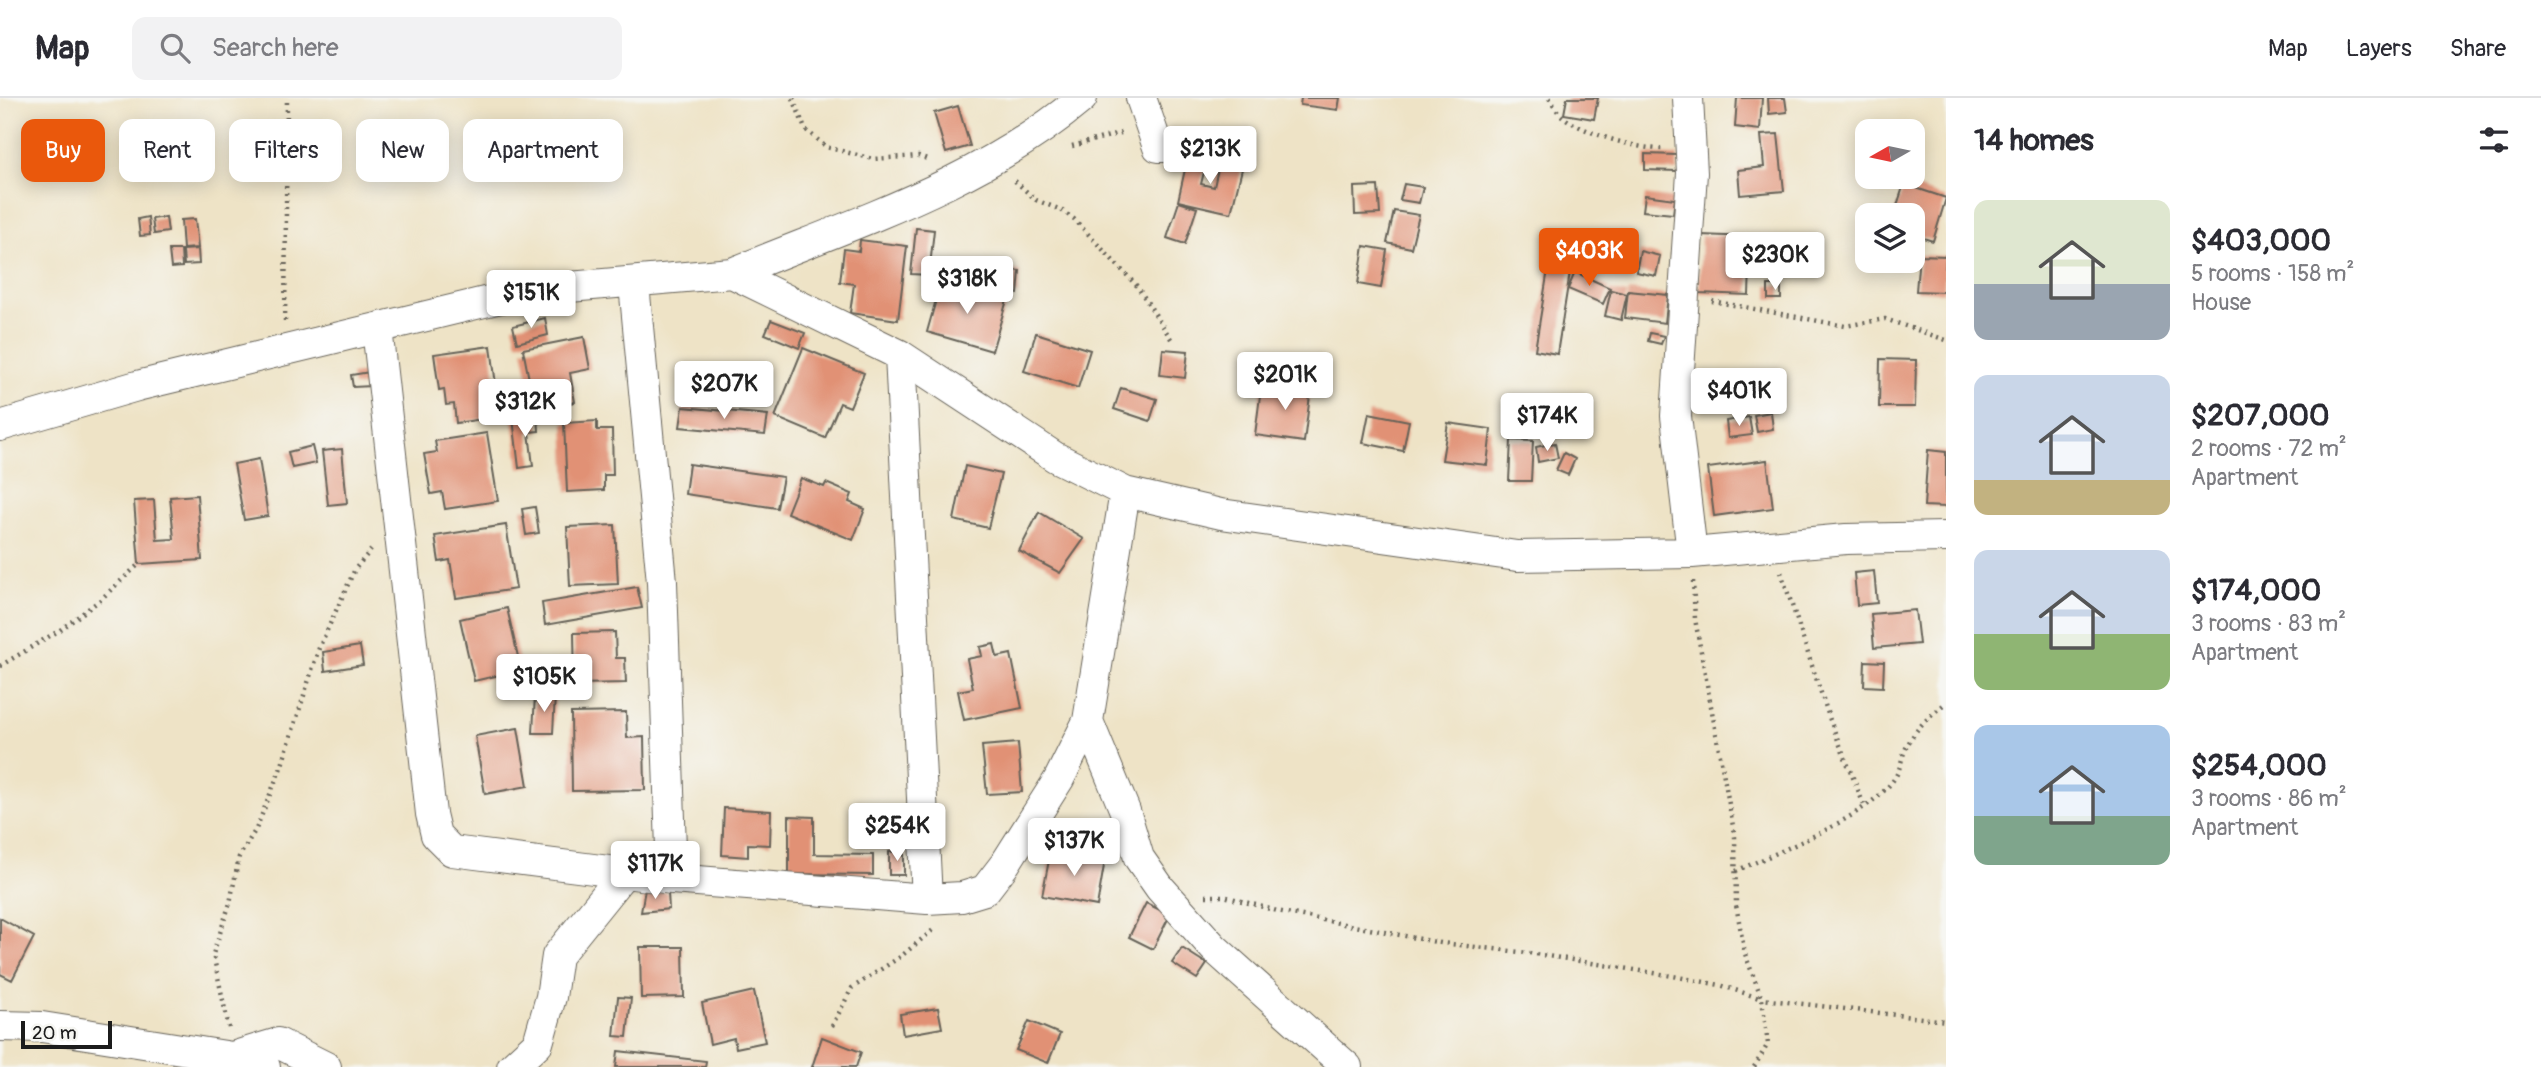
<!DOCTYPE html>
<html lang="en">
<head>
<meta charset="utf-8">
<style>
  :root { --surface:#fff; --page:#f2f2f3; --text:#2b2b33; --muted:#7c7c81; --line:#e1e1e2; --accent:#ea580c }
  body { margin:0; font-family:Pangolin,sans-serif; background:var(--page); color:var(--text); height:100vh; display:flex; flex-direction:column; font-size:26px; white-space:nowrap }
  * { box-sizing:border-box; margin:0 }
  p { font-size:23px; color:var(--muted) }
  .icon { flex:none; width:38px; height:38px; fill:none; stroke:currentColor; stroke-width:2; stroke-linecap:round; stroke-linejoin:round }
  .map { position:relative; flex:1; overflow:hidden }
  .drawer { display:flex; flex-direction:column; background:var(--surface); width:595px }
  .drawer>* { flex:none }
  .banner { position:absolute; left:21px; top:21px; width:665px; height:63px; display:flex; gap:14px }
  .needle { width:46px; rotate:261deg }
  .tools { position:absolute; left:1855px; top:21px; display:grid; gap:14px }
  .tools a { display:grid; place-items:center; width:70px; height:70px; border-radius:14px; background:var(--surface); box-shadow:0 4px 18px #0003; font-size:35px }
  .scale { position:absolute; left:21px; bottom:18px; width:91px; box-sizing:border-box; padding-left:7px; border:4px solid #1c1c1c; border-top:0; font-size:19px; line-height:24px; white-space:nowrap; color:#1c1c1c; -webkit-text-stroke:5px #f6f6f2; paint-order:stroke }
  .price { position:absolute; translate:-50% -60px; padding:0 16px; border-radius:7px; background:#fff; color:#222; font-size:23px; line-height:46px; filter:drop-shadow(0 2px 4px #0008) }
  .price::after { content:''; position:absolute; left:50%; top:42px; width:21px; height:16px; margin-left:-10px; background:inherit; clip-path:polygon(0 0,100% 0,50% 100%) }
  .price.current { background:var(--accent); color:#fff }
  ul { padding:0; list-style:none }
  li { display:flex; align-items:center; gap:21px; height:175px; padding:0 28px }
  li span { display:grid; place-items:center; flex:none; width:196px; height:140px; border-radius:14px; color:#555 }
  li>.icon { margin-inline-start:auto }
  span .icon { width:84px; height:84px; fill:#fffc; stroke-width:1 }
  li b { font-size:30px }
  h2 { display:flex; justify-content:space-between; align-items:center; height:84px; padding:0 28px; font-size:30px }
  .tag { padding:0 24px; border-radius:14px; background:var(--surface); box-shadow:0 4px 18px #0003; font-size:24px; line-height:63px }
  .tag.current { background:var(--accent); color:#fff }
  header { display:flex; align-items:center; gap:42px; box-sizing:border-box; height:98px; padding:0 35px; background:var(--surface); border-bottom:2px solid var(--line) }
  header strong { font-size:33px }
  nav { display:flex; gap:38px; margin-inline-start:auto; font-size:24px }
  .search { width:490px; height:63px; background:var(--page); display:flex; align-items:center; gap:18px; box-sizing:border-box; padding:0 24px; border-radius:14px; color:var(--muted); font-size:26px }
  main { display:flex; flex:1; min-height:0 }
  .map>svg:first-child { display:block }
  .building { fill:#e19175 }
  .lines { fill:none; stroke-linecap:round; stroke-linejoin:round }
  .minor-casing { stroke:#666258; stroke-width:32 }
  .path { stroke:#666258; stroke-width:4.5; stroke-dasharray:2 5; stroke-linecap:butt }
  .minor { stroke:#fff; stroke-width:30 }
</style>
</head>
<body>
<header>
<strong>Map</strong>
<div class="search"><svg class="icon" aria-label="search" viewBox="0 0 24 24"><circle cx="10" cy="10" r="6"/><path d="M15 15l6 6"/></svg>Search here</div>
<nav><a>Map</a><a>Layers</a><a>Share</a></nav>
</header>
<main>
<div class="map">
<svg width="1946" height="969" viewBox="0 0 1946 969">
  <rect width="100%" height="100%" fill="#f6f6f2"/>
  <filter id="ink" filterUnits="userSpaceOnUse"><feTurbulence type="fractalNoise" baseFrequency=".0143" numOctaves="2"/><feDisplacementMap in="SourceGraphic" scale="14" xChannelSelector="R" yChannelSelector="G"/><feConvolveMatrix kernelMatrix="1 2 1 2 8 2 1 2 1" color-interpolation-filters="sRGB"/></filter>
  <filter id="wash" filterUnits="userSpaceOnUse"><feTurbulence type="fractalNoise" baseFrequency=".00686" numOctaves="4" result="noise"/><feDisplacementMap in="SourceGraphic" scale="28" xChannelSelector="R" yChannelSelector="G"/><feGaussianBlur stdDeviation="1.57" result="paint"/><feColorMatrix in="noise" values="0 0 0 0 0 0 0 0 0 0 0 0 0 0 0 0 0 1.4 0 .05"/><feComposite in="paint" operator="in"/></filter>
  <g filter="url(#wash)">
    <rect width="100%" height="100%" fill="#eee3c6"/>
    <g id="blocks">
      <path class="building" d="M1301,0H1340L1338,12L1300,7Z
        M1567,0H1598L1594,21L1564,16Z
        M1737,0H1762L1760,32L1735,29Z
        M1768,0H1785L1787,14L1769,16Z
        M958,8L970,48L946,55L934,15Z
        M1778,36L1784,93L1740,97L1738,72L1764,69L1761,37Z
        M1645,56L1678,57L1677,73L1645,72Z
        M1188,58L1207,62L1201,86L1214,89L1219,66L1242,71L1231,115L1178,103Z
        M1404,86L1423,89L1419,105L1400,102Z
        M1904,86L1946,100L1933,143L1913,137V117H1894Z
        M1378,88L1380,116L1355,117L1354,89Z
        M1645,97L1675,101L1673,116L1643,113Z
        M1179,104L1197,110L1185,146L1167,140Z
        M1394,113L1419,117L1411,150L1387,145Z
        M148,119L150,137L140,138L138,121Z
        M166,119L168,134L154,136L152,121Z
        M195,121L198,150L183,151L181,122Z
        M916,130L934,132L929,177L911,176Z
        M1701,137L1751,139L1749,197L1699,195Z
        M860,142L907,148L898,222L850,215L854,186L840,184L844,151L859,153Z
        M1364,148L1387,152L1381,190L1358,186Z
        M198,151L199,166L184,167L183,152Z
        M169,152H181L182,169L171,170Z
        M1640,153L1660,158L1656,178L1636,174Z
        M1919,157L1946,158L1944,194L1916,193Z
        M1549,165L1571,168L1557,256L1535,252Z
        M1006,172L1020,173L1018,196L1004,195Z
        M1575,174L1610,190L1603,206L1568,191Z
        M941,184L1007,202L992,253L927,234Z
        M1768,187H1781V201H1768Z
        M1611,192L1627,196L1621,222L1605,218Z
        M1628,193L1668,197L1665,225L1625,220Z
        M545,220L548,237L517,245L513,228Z
        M771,222L805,235L799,250L765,236Z
        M1036,235L1090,252L1078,290L1024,273Z
        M1650,235L1664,238L1661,246L1648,243Z
        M584,239L590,271L570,275L575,304L535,312L523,251Z
        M491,248L498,303L487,305L489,320L456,325L454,306L446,307L444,291L439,292L434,256Z
        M803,250L864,275L850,309L840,305L825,340L775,319Z
        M1163,251L1188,253L1185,280L1160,277Z
        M1880,261L1916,262L1915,309H1879Z
        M370,274L372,288L353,289L351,277Z
        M1293,279L1312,282L1304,344L1255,337L1261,290L1291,294Z
        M1121,290L1157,301L1150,323L1114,311Z
        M683,309L768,317L765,337L680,329Z
        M1771,314L1773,331L1757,334L1754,317Z
        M1369,315L1409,323L1403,353L1363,345Z
        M538,317L539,333L529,334L533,368L519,370L513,320Z
        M1749,319L1752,337L1728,340L1726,323Z
        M597,323V332H612L613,377H604V392L567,394L564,325Z
        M1448,325L1491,331L1487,367L1442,362Z
        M487,335L498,403L445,411L442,394L431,396L424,356L437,354L435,343Z
        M1511,342L1533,343L1531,383H1509Z
        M1555,345L1558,360L1538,364L1536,349Z
        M312,348L316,365L292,370L288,354Z
        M342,351L347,405L328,407L322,353Z
        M1928,352L1946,354V409L1924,408Z
        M1564,355L1575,361L1568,377L1556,372Z
        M259,361L268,418L244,422L234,366Z
        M1767,362L1773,410L1714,418L1708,370Z
        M689,366L783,379L777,410L685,396Z
        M965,368L1001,376L988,430L954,422Z
        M801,380L824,389L826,385L852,396L849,404L865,411L853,442L787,415Z
        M197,397L202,462L139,466L134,403L154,402L157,442L174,441L170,399Z
        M535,409L539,435L526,437L522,411Z
        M1039,414L1084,441L1060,475L1019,453Z
        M506,427L516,491L456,500L450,462L439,464L435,438Z
        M615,427L618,486L570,488L567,429Z
        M1874,473L1877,505L1857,507L1854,475Z
        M637,489L642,510L545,527L542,505Z
        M507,510L521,572L474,583L460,521Z
        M1915,512L1919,546L1874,550L1871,516Z
        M615,534L616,560H625L626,585L575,586L574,535Z
        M994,546L997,559L1011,556L1022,610L964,622L958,593L973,590L967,561L982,558L980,549Z
        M360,548L363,567L325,573L323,554Z
        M1865,563L1884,564L1883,589L1864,588Z
        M535,596L555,597L553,635H533Z
        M626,614L627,640L644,639L645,692L572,693L571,615Z
        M518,630L528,688L485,696L475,638Z
        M1018,645L1022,694L987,696L982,648Z
        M724,710L771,713L770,747L748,746V759L722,757Z
        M789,718L814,719V756L873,757V777L789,776Z
        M1051,752L1105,762L1097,808L1042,798Z
        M904,753V777H889V754Z
        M645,791L668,795L669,811L641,814Z
        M1146,805L1170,817L1153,851L1129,839Z
        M0,820L34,839L12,882L0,876Z
        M640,849H683L684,899L641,900Z
        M1182,850L1207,866L1197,881L1172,865Z
        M754,893L765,944L736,950L734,940L710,946L702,905Z
        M618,899L631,900L627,939L614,938Z
        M938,910L942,930L903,937L900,916Z
        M1029,923L1060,936L1048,965L1016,952Z
        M822,939L861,954L856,969H812Z
        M618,953L706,963L705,969H616Z"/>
    </g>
  </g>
  <g filter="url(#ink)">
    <use href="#blocks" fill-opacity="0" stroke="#666258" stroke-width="2"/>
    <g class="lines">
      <g class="minor-casing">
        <path id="minor" d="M1141,0L1158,49H1174L1183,54
          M1688,0L1692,75L1676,318L1692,455
          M732,175C853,125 980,86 1082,0
          M634,186L662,484L672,781
          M377,230L431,716L436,737L452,753L672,781L927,801L962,799L985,792L1005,766L1059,681L1088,623L1125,394
          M900,257L927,801
          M0,328L137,288L534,192L732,175L900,257L1055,359L1125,394L1221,416L1517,458L1692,455L1846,441L1946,439
          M1088,623L1125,713L1139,760L1160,790L1214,850L1347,969
          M0,928L42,929L232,959L265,969
          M233,962L232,959L278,945L326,969
          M512,969L538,945L551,899L557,858L624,775"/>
      </g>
      <path class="path" d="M793,0L805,31L826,49L873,61L919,58L927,61
        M1549,0C1553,5 1557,14 1562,18C1583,35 1636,51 1662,51
        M1072,48L1121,35
        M1015,83L1036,102L1061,112L1074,121L1137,188L1173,244
        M1712,203L1845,228L1885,221L1946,242
        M285,223L287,0
        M1781,474L1830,622L1864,707
        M1693,483L1695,521L1735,739L1736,807L1745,856L1762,901
        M0,568L60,532L100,502L137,468
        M1736,773C1779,753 1871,719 1896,678C1901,669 1902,657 1907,648C1916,630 1930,617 1946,605
        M1206,798H1224L1277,813L1441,845L1529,855L1673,878L1720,887L1762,901
        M832,928L852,890L900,859L933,832
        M229,930L213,856L230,805L239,759L256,731L282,667L319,550L355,471L371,452
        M1754,969L1768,946L1762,901L1946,923"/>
      <use href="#minor" class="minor"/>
    </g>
  </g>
</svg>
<div class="tools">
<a><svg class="needle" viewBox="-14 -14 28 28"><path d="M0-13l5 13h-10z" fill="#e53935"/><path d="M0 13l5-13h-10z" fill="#7c7c81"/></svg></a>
<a><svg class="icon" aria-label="layers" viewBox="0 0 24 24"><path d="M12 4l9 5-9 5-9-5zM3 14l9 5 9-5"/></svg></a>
</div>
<div class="scale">20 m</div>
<b class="price" style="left:1210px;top:88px">$213K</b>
<b class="price current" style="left:1589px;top:190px">$403K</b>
<b class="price" style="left:1775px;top:194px">$230K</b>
<b class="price" style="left:967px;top:218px">$318K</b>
<b class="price" style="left:531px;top:232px">$151K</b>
<b class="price" style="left:1285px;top:314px">$201K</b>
<b class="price" style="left:724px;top:323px">$207K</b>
<b class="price" style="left:1739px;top:330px">$401K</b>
<b class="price" style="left:525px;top:341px">$312K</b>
<b class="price" style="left:1547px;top:355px">$174K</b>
<b class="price" style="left:544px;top:616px">$105K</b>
<b class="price" style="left:897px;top:765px">$254K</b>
<b class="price" style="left:1074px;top:780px">$137K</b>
<b class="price" style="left:655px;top:803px">$117K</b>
<div class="banner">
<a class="tag current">Buy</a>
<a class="tag">Rent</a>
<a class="tag">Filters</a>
<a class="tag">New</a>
<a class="tag">Apartment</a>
</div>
</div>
<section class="drawer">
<h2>14 homes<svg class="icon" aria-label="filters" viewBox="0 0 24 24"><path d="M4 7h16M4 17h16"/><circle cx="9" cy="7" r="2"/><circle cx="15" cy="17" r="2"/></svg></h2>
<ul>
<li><span style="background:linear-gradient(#dfe7d0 60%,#9aa5b1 0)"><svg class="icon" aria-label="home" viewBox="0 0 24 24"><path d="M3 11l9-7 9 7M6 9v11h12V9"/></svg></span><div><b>$403,000</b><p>5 rooms · 158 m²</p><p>House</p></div></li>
<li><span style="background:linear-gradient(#c9d6e8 75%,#c2b280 0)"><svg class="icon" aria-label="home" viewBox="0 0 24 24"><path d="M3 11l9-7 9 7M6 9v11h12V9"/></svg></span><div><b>$207,000</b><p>2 rooms · 72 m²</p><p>Apartment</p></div></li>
<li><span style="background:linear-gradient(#c9d6e8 60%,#8fb573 0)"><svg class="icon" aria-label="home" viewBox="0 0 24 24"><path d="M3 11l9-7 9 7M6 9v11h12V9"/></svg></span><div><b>$174,000</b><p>3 rooms · 83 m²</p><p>Apartment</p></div></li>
<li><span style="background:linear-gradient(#a9c7e8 65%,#7fa58c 0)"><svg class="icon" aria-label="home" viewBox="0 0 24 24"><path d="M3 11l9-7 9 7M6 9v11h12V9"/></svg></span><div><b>$254,000</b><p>3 rooms · 86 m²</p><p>Apartment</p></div></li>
</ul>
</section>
</main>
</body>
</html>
